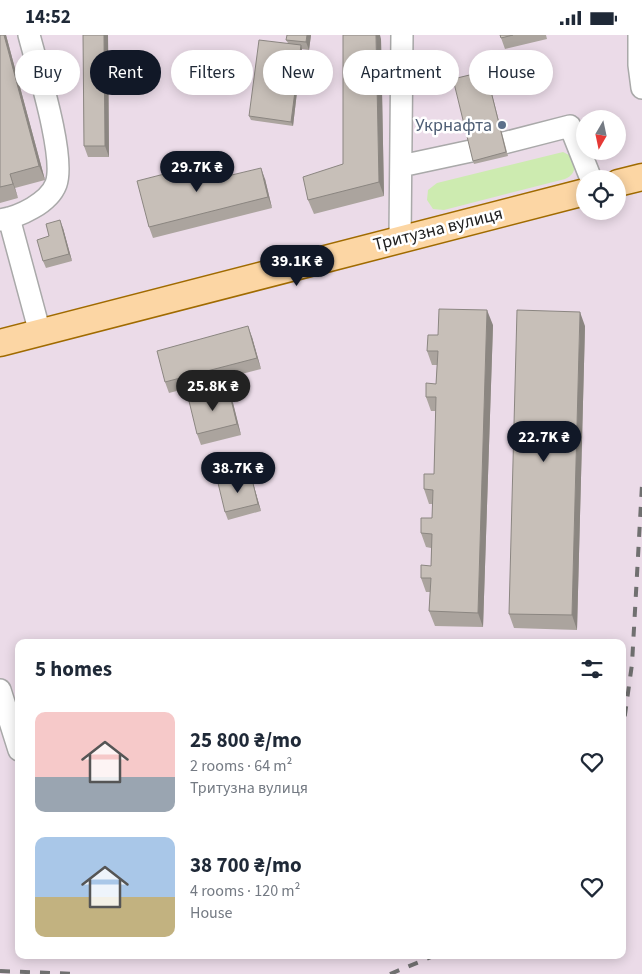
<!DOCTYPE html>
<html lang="en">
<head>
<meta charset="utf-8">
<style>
  :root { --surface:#fff; --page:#f6f6f7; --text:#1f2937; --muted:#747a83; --accent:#111827 }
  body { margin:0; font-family:"Source Sans 3",sans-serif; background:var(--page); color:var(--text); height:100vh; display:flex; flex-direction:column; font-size:19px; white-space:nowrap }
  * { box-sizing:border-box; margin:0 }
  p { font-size:16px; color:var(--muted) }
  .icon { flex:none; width:28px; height:28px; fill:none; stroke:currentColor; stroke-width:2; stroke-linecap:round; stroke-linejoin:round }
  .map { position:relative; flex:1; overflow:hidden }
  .drawer { position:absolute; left:15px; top:604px; width:611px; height:320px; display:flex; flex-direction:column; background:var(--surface); border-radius:10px; box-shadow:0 2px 12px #0003 }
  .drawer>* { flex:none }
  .top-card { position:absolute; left:15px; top:15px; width:612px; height:45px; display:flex; gap:10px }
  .needle { width:32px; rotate:189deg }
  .tools { position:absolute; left:576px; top:75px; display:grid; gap:10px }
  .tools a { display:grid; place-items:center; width:50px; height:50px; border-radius:50%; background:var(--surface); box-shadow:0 2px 12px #0003; font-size:25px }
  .price { position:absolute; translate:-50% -42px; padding:0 11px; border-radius:18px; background:var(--accent); color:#fff; font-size:16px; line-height:32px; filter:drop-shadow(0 1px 2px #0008) }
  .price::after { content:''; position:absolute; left:50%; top:30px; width:15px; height:11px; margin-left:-8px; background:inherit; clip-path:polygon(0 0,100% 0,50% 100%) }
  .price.current { background:#222; color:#fff }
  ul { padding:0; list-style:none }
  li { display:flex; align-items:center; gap:15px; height:125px; padding:0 20px }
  li span { display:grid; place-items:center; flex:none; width:140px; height:100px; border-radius:10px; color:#555 }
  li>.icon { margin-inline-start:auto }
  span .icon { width:60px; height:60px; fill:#fffc; stroke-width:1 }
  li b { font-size:21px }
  h2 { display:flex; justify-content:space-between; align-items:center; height:60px; padding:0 20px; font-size:21px }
  .tag { padding:0 18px; border-radius:22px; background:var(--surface); box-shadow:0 2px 12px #0003; font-size:18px; line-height:45px }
  .tag.current { background:var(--accent); color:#fff }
  .status { display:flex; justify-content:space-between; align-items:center; height:35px; padding:0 25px; background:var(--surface); direction:ltr }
  .status svg { height:14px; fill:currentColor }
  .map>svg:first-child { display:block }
  .industrial { fill:#ebdbe8; fill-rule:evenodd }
  .grass { fill:#cdebb0 }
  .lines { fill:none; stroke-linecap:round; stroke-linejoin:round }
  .minor-casing { stroke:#a9a9a9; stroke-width:24 }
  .major-casing { stroke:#a06b00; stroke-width:29 }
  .minor { stroke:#fff; stroke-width:21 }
  .major { stroke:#fcd6a4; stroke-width:26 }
  .rail { stroke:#707070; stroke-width:4; stroke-dasharray:10 10; stroke-linecap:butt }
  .wall { fill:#aba49e }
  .shaded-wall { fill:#8b8681 }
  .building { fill:#c7bfb8; stroke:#8b8681 }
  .service-dot { fill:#5c6f8a; stroke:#fff; stroke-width:2 }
  .labels { text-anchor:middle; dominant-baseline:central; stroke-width:5; stroke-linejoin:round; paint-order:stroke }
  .service-label { font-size:18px; fill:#4e5e75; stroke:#fff; text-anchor:end }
  .street-label { font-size:18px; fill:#222; stroke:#fff }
</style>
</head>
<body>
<div class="status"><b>14:52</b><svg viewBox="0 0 49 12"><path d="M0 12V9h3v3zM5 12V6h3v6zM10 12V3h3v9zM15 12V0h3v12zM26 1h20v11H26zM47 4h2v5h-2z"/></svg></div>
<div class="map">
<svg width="642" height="939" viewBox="0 0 642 939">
  <rect width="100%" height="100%" fill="#f2efe9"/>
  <path class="industrial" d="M0,0H642V939H0ZM585,84H618V116H585ZM585,144H618V176H585ZM19,608H622V920H19Z"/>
  <path class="grass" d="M563,117L573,122C575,133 576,139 565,144L444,175L433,174L427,165L428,155L437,148Z"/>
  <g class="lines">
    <g class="minor-casing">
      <path id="minor" d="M639,0V30L642,53
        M504,108L570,91L591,144
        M401,131L471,116
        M9,183L40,298
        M0,185C19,182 49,168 56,149C66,122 37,31 29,0
        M400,203L402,0
        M0,655L19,715"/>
    </g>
    <g class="major-casing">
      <path id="major" d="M618,148L642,142
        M0,308L585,157"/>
    </g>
    <use href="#minor" class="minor"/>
    <use href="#major" class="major"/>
    <path class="rail" d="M622,701L632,629L642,450
      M0,936L78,939
      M390,939L436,920"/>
  </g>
  <path class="wall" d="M0,0H6L45,145L15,153L18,163L0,168Z
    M83,0H108L109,122H88L84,111Z
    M311,0L309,15L302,14L293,91L251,85L249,81L288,8L286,5Z
    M500,0H546L547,4L505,14Z
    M381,4L384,161L314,179L308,165L343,129Z
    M486,36L508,121L474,129L473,126Z
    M211,127L216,144H265L272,173L153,203L149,192Z
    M63,193L72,226L46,233L43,226L49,201Z
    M493,290L483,592L435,591L429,576L430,557H426L421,543L431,531V513L426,512L421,498L432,483L433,469H429L424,454L434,439L436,376H431L426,362L436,349L437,330H432L427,316L438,300Z
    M585,291L577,595L514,593L509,579Z
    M252,302L261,334L169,358L165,347Z
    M233,368L241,400L201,410L197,399Z
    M253,448L261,476L228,485L225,477Z"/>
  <path class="shaded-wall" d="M4,0H6L45,145L39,131Z
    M104,0H108L109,122L105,111Z
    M307,0H311L309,15L306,7Z
    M376,0H380L381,4L384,161L379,147Z
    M301,10L302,14L293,91L291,87Z
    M211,127L215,138L219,155L215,144Z
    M261,133L265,144L272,173L268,162Z
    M10,139L15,153L18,163L13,149Z
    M60,185L63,193L72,226L69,219Z
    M487,275L493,290L483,592L478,578Z
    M580,277L585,291L577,595L572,580Z
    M248,291L252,302L261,334L257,323Z
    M229,356L233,368L241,400L237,389Z
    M251,440L253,448L261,476L258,469Z"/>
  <path class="building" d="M0,0H4L39,131L10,139L13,149L0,152Z
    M83,0H104L105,111H84Z
    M287,0H307L306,7L286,5Z
    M343,0H376L379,147L308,165L303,142L343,129Z
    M500,0H513L501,3Z
    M259,5L301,10L291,87L249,81Z
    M486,36L506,117L473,126L453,44Z
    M211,127L215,144L261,133L268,162L149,192L137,146Z
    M60,185L69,219L43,226L37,205L49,201L46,189Z
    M439,274L487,275L478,578L429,576L431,543H421V530L431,531L432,499L421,498V483H432L433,455L424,454V439H434L436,362H426V348L436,349L438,316H427L428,300H438Z
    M517,275L580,277L572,580L509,579Z
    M248,291L257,323L165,347L157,316Z
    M229,356L237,389L197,399L189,366Z
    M251,440L258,469L225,477L218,448Z"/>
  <circle class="service-dot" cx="502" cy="90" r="5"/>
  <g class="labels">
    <g class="service-label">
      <text x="492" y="90">Укрнафта</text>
    </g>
    <g class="street-label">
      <text transform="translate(438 194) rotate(-14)">Тритузна вулиця</text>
    </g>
  </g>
</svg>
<div class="tools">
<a><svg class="needle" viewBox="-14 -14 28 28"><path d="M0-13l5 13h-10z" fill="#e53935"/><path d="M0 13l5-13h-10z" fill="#747a83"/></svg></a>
<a><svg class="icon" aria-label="locate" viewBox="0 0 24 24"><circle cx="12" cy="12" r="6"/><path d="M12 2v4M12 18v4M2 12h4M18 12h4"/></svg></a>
</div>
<b class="price" style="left:197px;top:158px">29.7K ₴</b>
<b class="price" style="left:297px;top:252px">39.1K ₴</b>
<b class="price current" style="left:213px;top:377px">25.8K ₴</b>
<b class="price" style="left:544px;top:428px">22.7K ₴</b>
<b class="price" style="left:238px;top:459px">38.7K ₴</b>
<div class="top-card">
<a class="tag">Buy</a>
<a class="tag current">Rent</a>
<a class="tag">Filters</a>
<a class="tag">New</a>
<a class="tag">Apartment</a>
<a class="tag">House</a>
</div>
<section class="drawer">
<h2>5 homes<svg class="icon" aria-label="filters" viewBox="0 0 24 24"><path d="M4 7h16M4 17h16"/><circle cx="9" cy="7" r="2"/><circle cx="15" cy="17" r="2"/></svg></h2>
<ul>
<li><span style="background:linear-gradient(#f6c9c9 65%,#9aa5b1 0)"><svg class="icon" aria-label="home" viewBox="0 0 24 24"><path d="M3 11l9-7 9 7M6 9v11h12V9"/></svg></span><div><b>25 800 ₴/mo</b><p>2 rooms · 64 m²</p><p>Тритузна вулиця</p></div><svg class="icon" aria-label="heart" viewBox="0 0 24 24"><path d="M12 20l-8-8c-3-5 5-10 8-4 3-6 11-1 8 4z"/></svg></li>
<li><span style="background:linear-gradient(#a9c7e8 60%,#c2b280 0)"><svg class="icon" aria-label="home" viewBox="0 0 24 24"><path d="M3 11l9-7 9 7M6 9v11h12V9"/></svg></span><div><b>38 700 ₴/mo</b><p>4 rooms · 120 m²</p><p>House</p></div><svg class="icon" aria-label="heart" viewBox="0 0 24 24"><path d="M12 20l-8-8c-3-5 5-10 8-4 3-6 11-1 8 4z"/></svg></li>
</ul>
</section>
</div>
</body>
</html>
